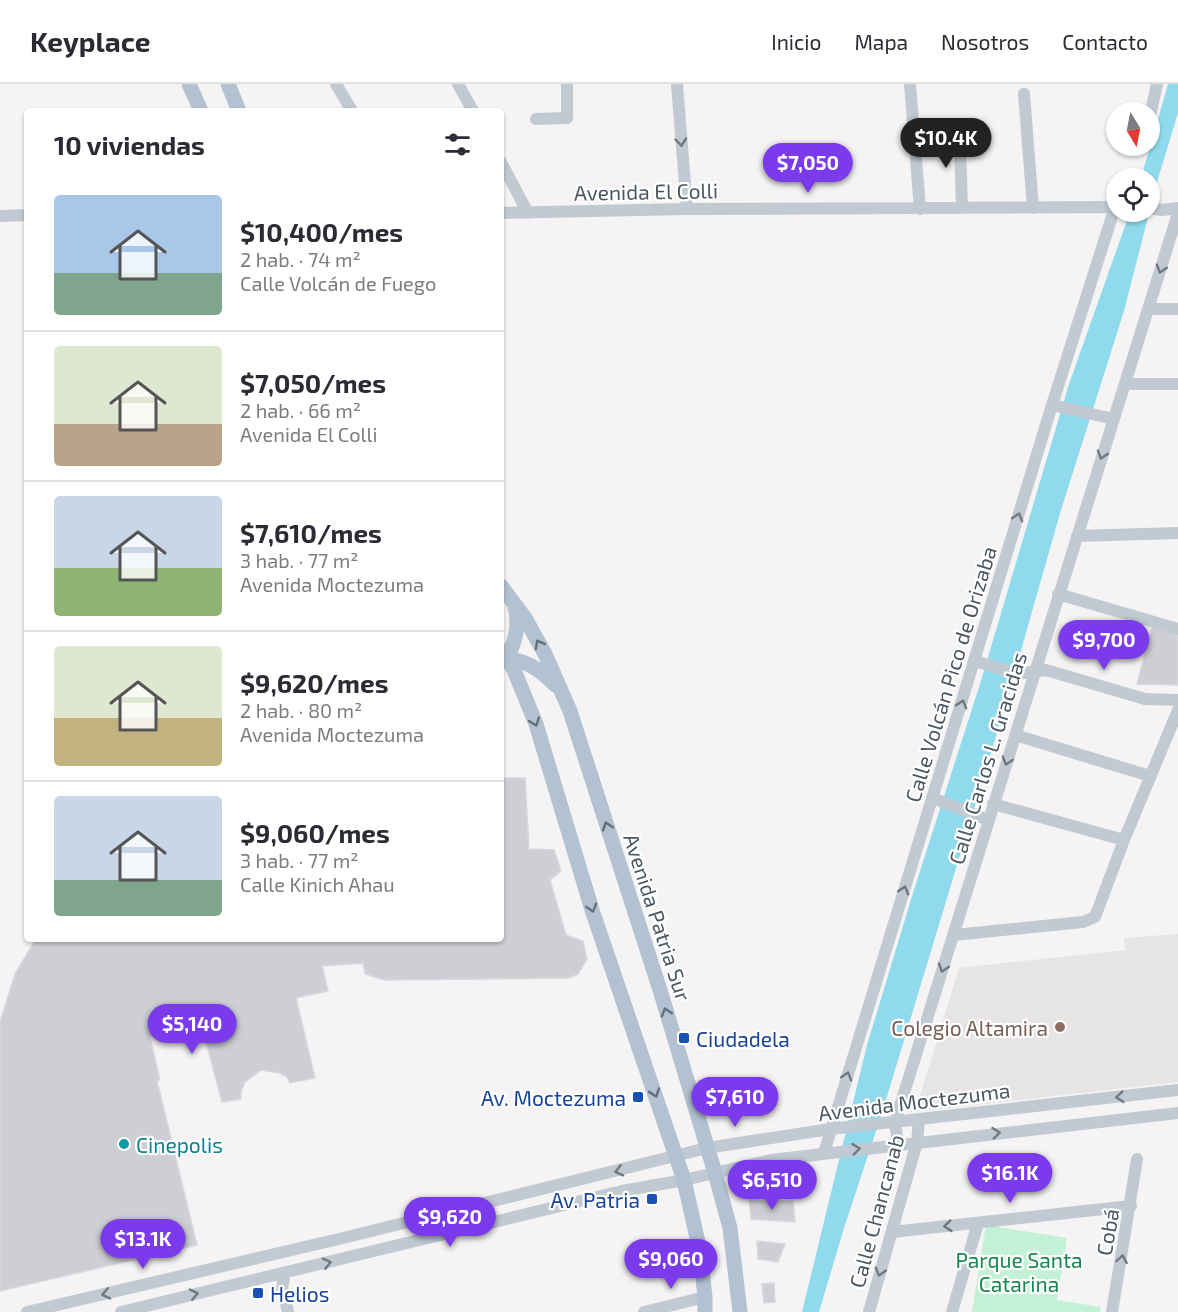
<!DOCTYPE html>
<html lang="es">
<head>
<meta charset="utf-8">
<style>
  :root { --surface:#fff; --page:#f2f2f3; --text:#2b2b33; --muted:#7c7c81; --line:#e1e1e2; --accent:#7c3aed }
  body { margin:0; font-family:"Exo 2",sans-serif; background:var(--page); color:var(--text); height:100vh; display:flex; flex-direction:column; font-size:22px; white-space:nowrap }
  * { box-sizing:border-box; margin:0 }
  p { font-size:20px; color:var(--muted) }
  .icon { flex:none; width:33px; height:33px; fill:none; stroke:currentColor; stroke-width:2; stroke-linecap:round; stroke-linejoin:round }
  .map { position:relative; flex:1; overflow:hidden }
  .panel { position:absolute; left:24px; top:24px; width:480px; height:834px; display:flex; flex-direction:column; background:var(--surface); border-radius:6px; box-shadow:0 2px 4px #0004 }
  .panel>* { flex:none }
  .needle { width:39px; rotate:170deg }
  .tools { position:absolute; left:1106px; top:18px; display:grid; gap:12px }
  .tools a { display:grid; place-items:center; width:54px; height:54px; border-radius:50%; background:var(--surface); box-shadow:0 2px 4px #0004; font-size:30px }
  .price { position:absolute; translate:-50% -51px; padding:0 14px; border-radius:21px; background:var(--accent); color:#fff; font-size:20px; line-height:39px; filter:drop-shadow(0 2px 3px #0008) }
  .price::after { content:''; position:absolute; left:50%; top:36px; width:18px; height:14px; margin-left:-9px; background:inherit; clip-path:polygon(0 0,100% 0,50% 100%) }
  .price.on { background:#222; color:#fff }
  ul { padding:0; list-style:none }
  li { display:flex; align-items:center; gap:18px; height:150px; padding:0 30px }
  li+li { border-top:2px solid var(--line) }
  li span { display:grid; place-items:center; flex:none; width:168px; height:120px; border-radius:6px; color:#555 }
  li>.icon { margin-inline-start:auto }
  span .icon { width:72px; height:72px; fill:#fffc; stroke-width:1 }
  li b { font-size:26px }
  h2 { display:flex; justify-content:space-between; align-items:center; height:72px; padding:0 30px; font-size:26px }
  header { display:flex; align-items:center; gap:36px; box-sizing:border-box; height:84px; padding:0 30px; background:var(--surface); border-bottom:2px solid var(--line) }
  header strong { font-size:28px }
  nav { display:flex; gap:33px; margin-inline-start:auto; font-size:21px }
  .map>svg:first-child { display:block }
  .education { fill:#e6e4e5 }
  .green { fill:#c3f1d5 }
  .water { fill:#90daee }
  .building { fill:#cdcfd5; stroke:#d7d9de; stroke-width:1.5 }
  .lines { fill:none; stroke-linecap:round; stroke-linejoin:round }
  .minor { stroke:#c1cad2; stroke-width:12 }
  .major { stroke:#b3c2d1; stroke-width:15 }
  .oneway { stroke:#6e7983 }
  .oneway2 { stroke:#64717d }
  .education-dot { fill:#8d6e63; stroke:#fff; stroke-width:2 }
  .transit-dot { fill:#1a4fb4; stroke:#fff; stroke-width:2 }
  .culture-dot { fill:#0f9aa8; stroke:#fff; stroke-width:2 }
  .labels { text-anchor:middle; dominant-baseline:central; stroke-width:4.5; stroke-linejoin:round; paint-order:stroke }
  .street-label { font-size:21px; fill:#4a5661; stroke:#fff }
  .education-label { font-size:21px; fill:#785e54; stroke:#fff; text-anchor:end }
  .transit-label { font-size:21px; fill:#164399; stroke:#fff; text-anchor:start }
  .culture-label { font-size:21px; fill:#0d838f; stroke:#fff; text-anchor:start }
  .park-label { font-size:21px; fill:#17864f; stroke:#fff }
</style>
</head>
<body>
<header>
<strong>Keyplace</strong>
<nav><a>Inicio</a><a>Mapa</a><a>Nosotros</a><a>Contacto</a></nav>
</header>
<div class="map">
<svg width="1178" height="1228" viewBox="0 0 1178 1228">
  <rect width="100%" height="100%" fill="#f5f3f3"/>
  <path class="education" d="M1178,850V998L915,1028L959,884L1125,866L1124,854Z"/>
  <path class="green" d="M986,1141L1067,1154L1057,1216L1101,1223L1100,1228H972Z"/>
  <path class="water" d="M1168,0H1178V29L1157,98L1124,227L1061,426L1006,619L882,1029L844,1144L819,1228H802L867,961L913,809L980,600L1069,300L1130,128H1149V94H1141Z"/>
  <path class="building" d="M1153,539L1178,546V601L1137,600Z
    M501,694H525L529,765L554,766L561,787L550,796L566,851L583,857L587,875L578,890L569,894L384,896L365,890L363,879L322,882L328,907L296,914L315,994L290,999L287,993L280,989L261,986L245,998L241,1007V1015L222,1018L201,939L150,953L160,996L157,997L197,1161L0,1207V938L15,890L36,855H501Z
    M749,1116L793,1117L795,1138L751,1135Z
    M757,1157L785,1160L778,1178L758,1175Z
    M774,1199L775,1218L764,1219L762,1200Z"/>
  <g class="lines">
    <path class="minor" d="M336,0L352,27
      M458,0L473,27
      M677,0L687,125
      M910,0L920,125
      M1024,10L1033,124
      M536,35L567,34V0
      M1149,37L1157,0
      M960,63L962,124
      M501,78L528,129
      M1149,124L1162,126L1178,124
      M501,129L687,125L1116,123
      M0,132L27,131
      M1148,225H1178
      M1125,300H1178
      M1052,321L1114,335
      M1077,452L1178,449
      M1058,510L1178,545
      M975,577L1017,590L1046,586L1145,615L1178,616
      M1015,651L1150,692
      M933,714L988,736
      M993,720L1124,756
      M954,851L1083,838L1095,833L1124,756L1178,626
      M898,1060L895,1038L1178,129
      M824,1069L1052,321L1115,123
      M892,1148L1131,1122
      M285,1189L282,1204L288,1228
      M27,1228L343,1154L707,1064L830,1045L1178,1006
      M121,1228L622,1107L684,1096L771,1076L1178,1029
      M644,1228L705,1213
      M869,1228L917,1058L919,1036
      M952,1228L978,1139
      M1112,1228L1137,1075"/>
    <path class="major" d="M189,0L201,27
      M228,0L239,27
      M501,502L525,534L545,570L570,627L660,906L715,1089L730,1144L740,1228
      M515,523C520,543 515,557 507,575C527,576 542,587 555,601
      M501,566L514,586L536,640L593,829L684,1096L700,1167L705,1213V1228"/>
  </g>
  <defs><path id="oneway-chevron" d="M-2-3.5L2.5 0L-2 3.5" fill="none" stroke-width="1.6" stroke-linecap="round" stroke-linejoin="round" transform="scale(1.5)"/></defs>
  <g class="oneway">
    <use href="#oneway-chevron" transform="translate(681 58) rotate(85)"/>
    <use href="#oneway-chevron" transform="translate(1161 185) rotate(107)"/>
    <use href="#oneway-chevron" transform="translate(1102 371) rotate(108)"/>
    <use href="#oneway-chevron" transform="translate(1018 433) rotate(-73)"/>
    <use href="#oneway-chevron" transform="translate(962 620) rotate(-73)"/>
    <use href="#oneway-chevron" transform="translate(1007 677) rotate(107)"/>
    <use href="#oneway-chevron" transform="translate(904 806) rotate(-73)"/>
    <use href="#oneway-chevron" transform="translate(943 884) rotate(108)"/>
    <use href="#oneway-chevron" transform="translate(847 992) rotate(-73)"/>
    <use href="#oneway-chevron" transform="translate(1120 1013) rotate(174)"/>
    <use href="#oneway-chevron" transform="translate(996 1049) rotate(-6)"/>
    <use href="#oneway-chevron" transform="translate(856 1065) rotate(-6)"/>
    <use href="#oneway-chevron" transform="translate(619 1087) rotate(166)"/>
    <use href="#oneway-chevron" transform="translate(948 1142) rotate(174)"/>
    <use href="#oneway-chevron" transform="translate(1122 1175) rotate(-80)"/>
    <use href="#oneway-chevron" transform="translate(327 1179) rotate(-14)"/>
    <use href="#oneway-chevron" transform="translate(880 1188) rotate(106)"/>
    <use href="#oneway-chevron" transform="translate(106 1210) rotate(167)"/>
    <use href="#oneway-chevron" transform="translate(194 1210) rotate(-13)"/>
  </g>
  <g class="oneway2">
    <use href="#oneway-chevron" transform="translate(539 560) rotate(-119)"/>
    <use href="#oneway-chevron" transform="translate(535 638) rotate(70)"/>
    <use href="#oneway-chevron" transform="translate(607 742) rotate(-108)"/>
    <use href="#oneway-chevron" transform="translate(592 824) rotate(73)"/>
    <use href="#oneway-chevron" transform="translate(666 928) rotate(-107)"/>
    <use href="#oneway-chevron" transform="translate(655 1009) rotate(71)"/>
  </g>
  <circle class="education-dot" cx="1060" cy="943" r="6"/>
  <g class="transit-dot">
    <rect x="678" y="948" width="12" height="12" rx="3"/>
    <rect x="632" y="1007" width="12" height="12" rx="3"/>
    <rect x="646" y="1109" width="12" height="12" rx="3"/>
    <rect x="252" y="1203" width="12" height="12" rx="3"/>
  </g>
  <circle class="culture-dot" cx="124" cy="1060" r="6"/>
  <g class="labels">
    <g class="street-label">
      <text transform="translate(646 107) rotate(-1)">Avenida El Colli</text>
      <text transform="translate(950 590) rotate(-73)">Calle Volcán Pico de Orizaba</text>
      <text transform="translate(987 674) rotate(-73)">Calle Carlos L. Gracidas</text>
      <text transform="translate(658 833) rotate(72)">Avenida Patria Sur</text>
      <text transform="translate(914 1017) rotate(-7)">Avenida Moctezuma</text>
      <text transform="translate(876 1127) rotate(-75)">Calle Chancanab</text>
      <text transform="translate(1107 1148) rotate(-80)">Cobá</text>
    </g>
    <g class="education-label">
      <text x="1048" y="943">Colegio Altamira</text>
    </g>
    <g class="transit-label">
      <text x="696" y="954">Ciudadela</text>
      <text x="626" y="1013" text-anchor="end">Av. Moctezuma</text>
      <text x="640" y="1115" text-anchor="end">Av. Patria</text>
      <text x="270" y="1209">Helios</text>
    </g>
    <g class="culture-label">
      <text x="136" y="1060">Cinepolis</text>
    </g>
    <g class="park-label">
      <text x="1019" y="1175">Parque Santa<tspan x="1019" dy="24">Catarina</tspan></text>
    </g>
  </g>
</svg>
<div class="tools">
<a><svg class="needle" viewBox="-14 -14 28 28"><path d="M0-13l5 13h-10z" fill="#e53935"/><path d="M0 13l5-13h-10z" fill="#7c7c81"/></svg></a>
<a><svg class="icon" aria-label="locate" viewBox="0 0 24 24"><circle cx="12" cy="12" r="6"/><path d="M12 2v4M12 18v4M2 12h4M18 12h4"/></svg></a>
</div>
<b class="price on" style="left:946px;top:85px">$10.4K</b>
<b class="price" style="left:808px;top:110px">$7,050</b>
<b class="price" style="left:1104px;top:587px">$9,700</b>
<b class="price" style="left:192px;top:971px">$5,140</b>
<b class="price" style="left:735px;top:1044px">$7,610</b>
<b class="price" style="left:1010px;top:1120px">$16.1K</b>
<b class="price" style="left:772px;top:1127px">$6,510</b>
<b class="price" style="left:450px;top:1164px">$9,620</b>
<b class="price" style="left:143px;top:1186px">$13.1K</b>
<b class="price" style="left:671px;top:1206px">$9,060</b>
<section class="panel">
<h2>10 viviendas<svg class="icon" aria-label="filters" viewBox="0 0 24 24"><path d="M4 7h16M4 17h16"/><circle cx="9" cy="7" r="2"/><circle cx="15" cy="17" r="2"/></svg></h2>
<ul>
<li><span style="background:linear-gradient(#a9c7e8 65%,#7fa58c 0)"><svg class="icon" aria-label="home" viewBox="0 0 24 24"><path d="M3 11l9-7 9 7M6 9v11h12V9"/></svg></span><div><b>$10,400/mes</b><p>2 hab. · 74 m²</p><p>Calle Volcán de Fuego</p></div></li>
<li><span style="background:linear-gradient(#dfe7d0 65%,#b9a48a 0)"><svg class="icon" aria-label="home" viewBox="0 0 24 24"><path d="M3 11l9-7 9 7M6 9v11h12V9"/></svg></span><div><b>$7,050/mes</b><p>2 hab. · 66 m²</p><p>Avenida El Colli</p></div></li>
<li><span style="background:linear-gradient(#c9d6e8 60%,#8fb573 0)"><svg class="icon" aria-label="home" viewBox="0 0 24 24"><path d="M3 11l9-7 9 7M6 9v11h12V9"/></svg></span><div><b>$7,610/mes</b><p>3 hab. · 77 m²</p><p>Avenida Moctezuma</p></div></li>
<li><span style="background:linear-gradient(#dfe7d0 60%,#c2b280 0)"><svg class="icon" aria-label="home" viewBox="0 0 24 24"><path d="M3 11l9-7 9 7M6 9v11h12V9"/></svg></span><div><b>$9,620/mes</b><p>2 hab. · 80 m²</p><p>Avenida Moctezuma</p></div></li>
<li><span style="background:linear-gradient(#c9d6e8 70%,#7fa58c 0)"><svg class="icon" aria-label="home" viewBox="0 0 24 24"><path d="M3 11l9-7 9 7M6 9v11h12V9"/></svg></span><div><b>$9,060/mes</b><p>3 hab. · 77 m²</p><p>Calle Kinich Ahau</p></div></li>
</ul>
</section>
</div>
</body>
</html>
